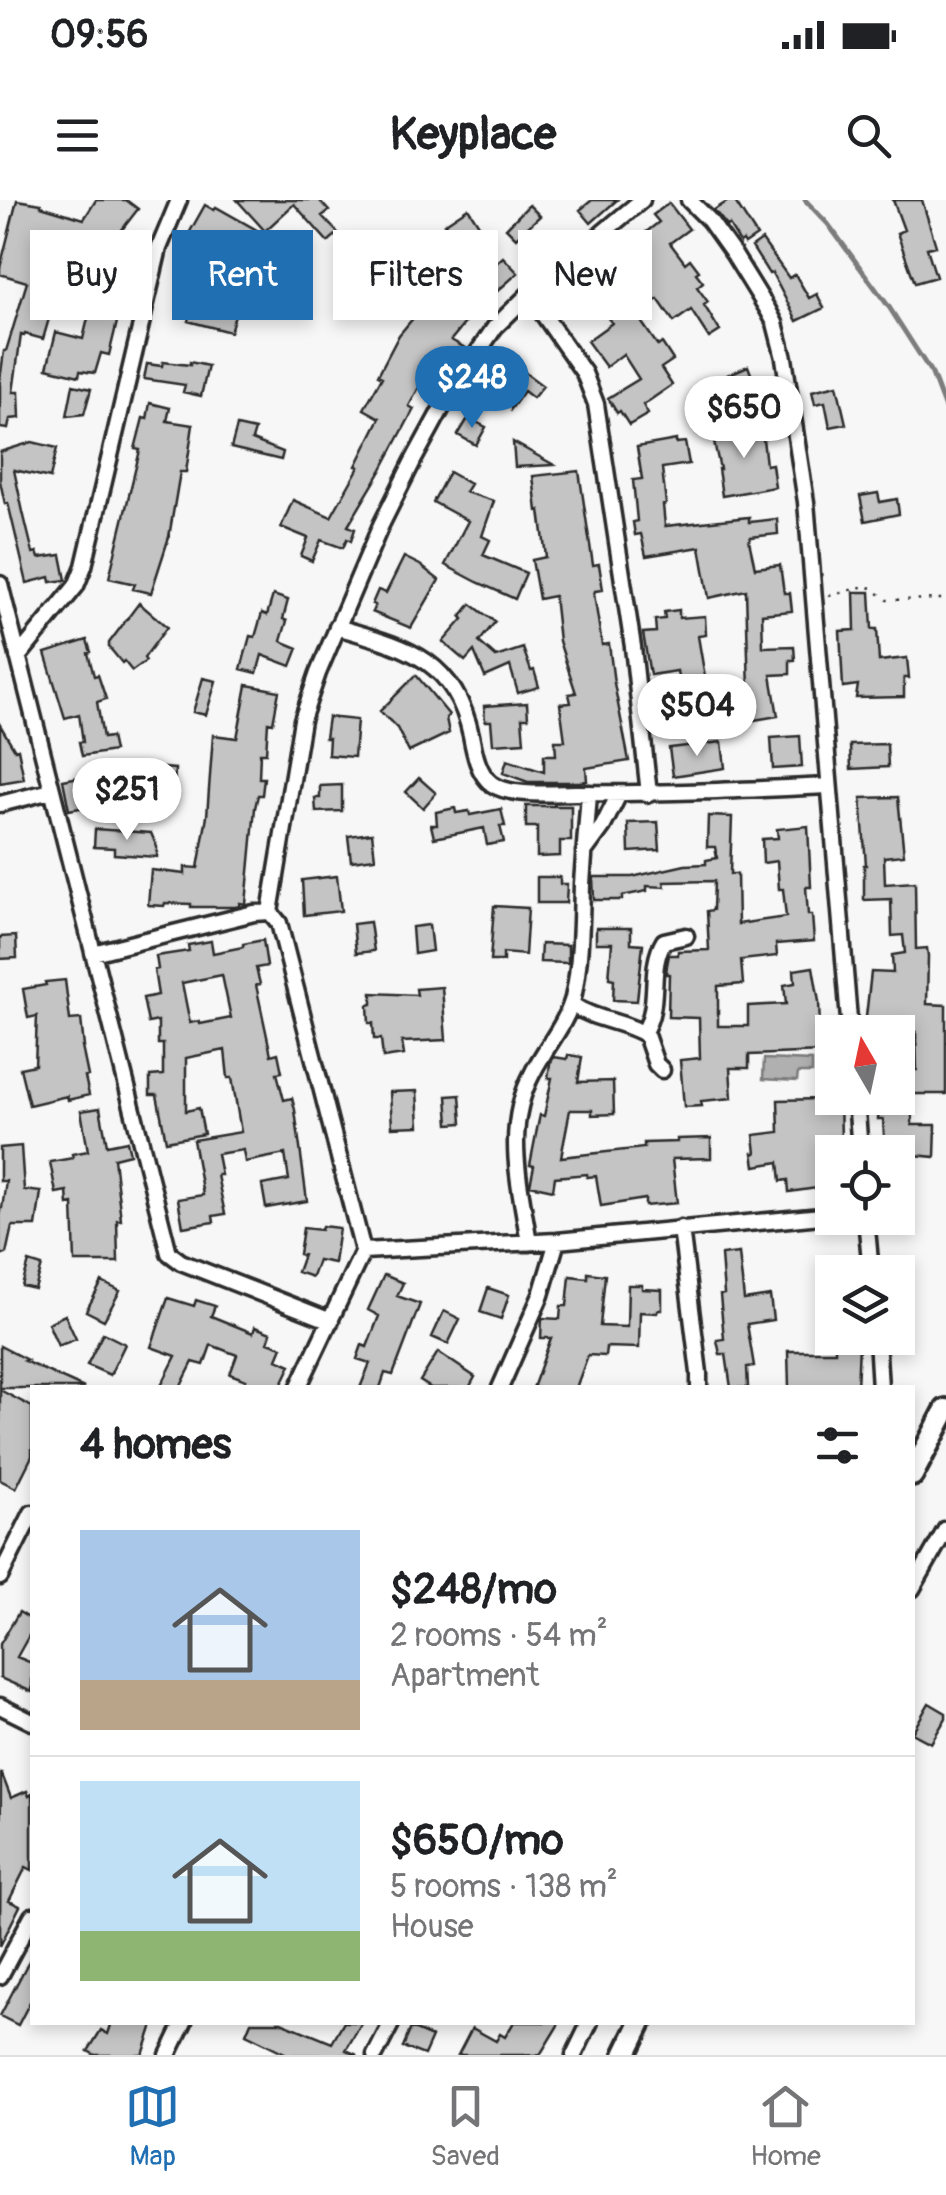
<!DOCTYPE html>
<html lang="en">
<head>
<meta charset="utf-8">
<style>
  :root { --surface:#fff; --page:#f6f6f6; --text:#202124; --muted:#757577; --line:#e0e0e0; --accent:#1f6fb2 }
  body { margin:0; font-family:Pangolin,sans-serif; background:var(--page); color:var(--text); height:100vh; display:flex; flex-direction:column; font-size:38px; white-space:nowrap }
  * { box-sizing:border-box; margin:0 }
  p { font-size:32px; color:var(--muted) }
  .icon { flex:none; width:55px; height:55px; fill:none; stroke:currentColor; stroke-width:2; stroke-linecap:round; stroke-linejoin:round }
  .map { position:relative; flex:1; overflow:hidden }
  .sheet { position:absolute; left:30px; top:1185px; width:885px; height:640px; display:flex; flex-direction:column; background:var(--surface); border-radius:0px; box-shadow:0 5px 15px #0003 }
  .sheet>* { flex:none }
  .banner { position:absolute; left:30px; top:30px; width:888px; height:90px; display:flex; gap:20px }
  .needle { width:65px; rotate:351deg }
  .controls { position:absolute; left:815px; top:815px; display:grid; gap:20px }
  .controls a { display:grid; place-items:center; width:100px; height:100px; border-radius:0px; background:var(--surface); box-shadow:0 5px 15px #0003; font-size:50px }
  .price { position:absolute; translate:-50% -85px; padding:0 22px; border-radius:35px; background:#fff; color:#222; font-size:32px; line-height:65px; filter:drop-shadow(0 2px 5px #0008) }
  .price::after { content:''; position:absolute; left:50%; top:60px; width:30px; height:22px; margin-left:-15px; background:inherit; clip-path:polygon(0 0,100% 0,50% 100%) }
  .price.on { background:var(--accent); color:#fff }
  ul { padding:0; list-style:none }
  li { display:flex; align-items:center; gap:30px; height:250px; padding:0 50px }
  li+li { border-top:2px solid var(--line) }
  li span { display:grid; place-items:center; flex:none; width:280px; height:200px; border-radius:0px; color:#555 }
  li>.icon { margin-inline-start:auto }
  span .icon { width:120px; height:120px; fill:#fffc; stroke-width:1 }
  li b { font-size:42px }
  h2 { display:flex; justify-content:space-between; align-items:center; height:120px; padding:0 50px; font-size:42px }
  .chip { padding:0 35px; border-radius:0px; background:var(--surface); box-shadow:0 5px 15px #0003; font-size:35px; line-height:90px }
  .chip.on { background:var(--accent); color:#fff }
  .status { display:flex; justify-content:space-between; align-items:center; height:70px; padding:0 50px; background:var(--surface); direction:ltr }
  .status svg { height:28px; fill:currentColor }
  header { display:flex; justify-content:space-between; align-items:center; height:130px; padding:0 50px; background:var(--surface); font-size:45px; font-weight:800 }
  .tabs { display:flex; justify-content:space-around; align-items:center; height:140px; border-top:2px solid var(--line); background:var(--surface); font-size:28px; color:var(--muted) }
  .tabs a { display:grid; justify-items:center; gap:5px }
  .tabs .on { color:var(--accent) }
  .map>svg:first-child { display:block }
  .water { fill:#b0b0b0; stroke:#7b7b7b; stroke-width:2.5 }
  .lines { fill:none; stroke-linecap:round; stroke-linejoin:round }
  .stream { stroke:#7b7b7b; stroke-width:5 }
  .building { fill:#c4c4c4; stroke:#2b2b2b; stroke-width:2.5; fill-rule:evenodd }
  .street-casing { stroke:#2b2b2b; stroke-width:21 }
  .secondary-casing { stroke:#2b2b2b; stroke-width:28 }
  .path { stroke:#2b2b2b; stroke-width:2.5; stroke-dasharray:2.5 8; stroke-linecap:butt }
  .street { stroke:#fff; stroke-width:14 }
  .secondary { stroke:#fff; stroke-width:20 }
</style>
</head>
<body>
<div class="status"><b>09:56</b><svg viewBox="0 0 49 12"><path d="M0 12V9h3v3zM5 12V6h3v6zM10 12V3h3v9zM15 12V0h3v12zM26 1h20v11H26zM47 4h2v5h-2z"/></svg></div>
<header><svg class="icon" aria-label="menu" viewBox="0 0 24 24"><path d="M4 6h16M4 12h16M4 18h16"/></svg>Keyplace<svg class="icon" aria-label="search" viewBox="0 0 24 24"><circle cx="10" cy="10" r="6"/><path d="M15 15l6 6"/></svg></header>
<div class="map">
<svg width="946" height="1855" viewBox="0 0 946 1855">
  <rect width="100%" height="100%" fill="#f7f7f7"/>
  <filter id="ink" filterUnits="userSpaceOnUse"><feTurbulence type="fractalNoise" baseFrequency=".01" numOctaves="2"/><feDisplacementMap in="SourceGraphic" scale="20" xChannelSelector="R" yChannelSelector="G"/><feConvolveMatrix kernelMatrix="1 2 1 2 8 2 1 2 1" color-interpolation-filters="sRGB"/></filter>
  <g filter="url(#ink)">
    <path class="water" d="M764,859L812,861V873H798L797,881L763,879Z"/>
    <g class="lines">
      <path class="stream" d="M805,0L828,24L889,107L932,174L946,211"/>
    </g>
    <path class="building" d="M17,0L41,4V6L84,19L96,0H126L138,9L114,40L121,43L115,60L130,64L128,70L134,71L129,90L125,89L109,155L101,153L95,173L80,171L79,176L47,168L56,132L83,139L89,114L53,105L43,139L25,134L24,136L21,135L13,192H19L20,218L10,219L8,229L0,228V180L4,151H6L27,82L0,74V68Z
      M237,0H319L329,11L322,16L338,33L328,42L294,4L265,31Z
      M592,0H617L591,23L580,10Z
      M730,0H734L757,36L745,44L743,41L740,43L729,25L727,26L714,10Z
      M893,0H922L936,46L927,48L936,77L915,83L897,33L904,30Z
      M669,3L689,29L670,43L685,63L690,59L699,71L696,73L703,82L697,87L708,102L704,105L720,131L709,138L691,110L674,122L658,99L636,114L658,146L662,143L673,160L661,168L672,185L643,205L648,214L629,225L620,211L617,213L608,198L639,179L623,154L606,167L587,141L612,123L607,117L615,112L595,86L590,90L581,79L604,61L607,64L642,38L641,36L659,22L653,15Z
      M205,5L214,10L216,7L262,33L259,37L263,41L255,48L288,64L279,85L243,70L248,59L213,40L206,62L178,53Z
      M529,5L540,16L516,38L506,28Z
      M468,8L479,25L457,44L444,24Z
      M762,40L789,78L795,74L809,98L817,94L824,108L797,121L772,73L769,74L752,47Z
      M503,57L518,73L485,102L490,108L479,117L474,112L451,140L467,149L449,175L446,173L437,187L428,181L427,182L423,180L409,206L414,209L381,271L348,326L355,329L351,341L347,339L343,348L321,340L312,361L301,356L308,338L281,327L293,300L331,317L359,267L356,266L380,218L364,209L382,177L378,175L399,135L414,117L381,82L396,68L415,88L411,91L439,114Z
      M198,85L240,97L230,132L188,121Z
      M508,160L543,186L533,198L524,191L511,209L509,183L499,202L492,201L490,203L477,194L492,173L496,175Z
      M163,162L190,165V162L208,166L201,196L183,192L185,185L144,179L147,164L162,166Z
      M748,166L758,192L712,213L708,192L732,187L727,175Z
      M73,185L91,189L84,214L67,216Z
      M837,185L846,224L830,227L825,202L815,204L812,191Z
      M150,203L170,208L167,221L193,225L186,272H180L169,337L151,393L133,389L135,384L109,378L140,250L135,249L143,218L147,219Z
      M467,220H472L486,227L476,245L458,235Z
      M761,221L766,265L772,264L775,287L722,296L718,269H720L714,242L737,236L735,226Z
      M237,226L255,230L252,240L283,252L281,260L231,248Z
      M676,240V243L685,242L689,264L662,268L666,304L663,305L665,326L749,317V322L777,319L778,334L751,337L749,341L755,368L780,365L784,393H790L792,411L762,414L763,447L794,446L795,460H790V474L771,475L778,516L754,520L749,491L746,390L709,398L700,347L646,356L641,334L635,335L633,322L637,321L633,280L642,279L637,247Z
      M32,242L57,248L50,278L14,270L23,312L33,353L37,352L39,358L61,355L66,380L51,382L50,377L27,383L8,303L5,304L0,281V252Z
      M513,242L554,265L515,267Z
      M579,271L593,365L599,364L603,390L595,391L594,394L602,445L609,444L614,483L629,561L586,568L587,581L579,582H528L503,573L507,560L544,572V555H556L555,541H565L560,504L571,503L569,494L576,493L559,441L554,396L539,399L532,360L546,357L540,310L537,311L533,276Z
      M449,272L470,284L465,292L494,301L482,336L490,340L483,355L526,373L515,399L477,382L445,365L468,321L433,302Z
      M878,293L880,302L897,299L899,314L865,321L860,296Z
      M404,357L420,365L439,380L411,428L372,412L375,405L372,404L378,390L386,393Z
      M854,392H870L872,429H877L879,461L907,458L909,478H904V497L856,498L858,485L843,487L840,431L855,430Z
      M273,395L288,400L283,419L287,421L281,441L298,448L291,466L262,455L257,473L241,469L250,436L255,437L262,413L267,415Z
      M139,403L167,427L144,458L146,461L132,471L124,461L122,463L109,447V443Z
      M471,404L495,422L479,442L496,457L523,448L531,471L534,470L539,487L518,493L510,466L485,477L474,451L465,461L443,442L463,419L461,417Z
      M679,410V418L705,416L706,435L698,436L709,501H711V508H718L720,521H692L693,486L684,488L683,482H679L677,471L650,475L643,433L656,432L655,420L665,419L664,412Z
      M87,440L91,452L88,453L94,476L98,475L106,499L97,502L103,538L111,537L114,551L82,556L79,542H83L79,514L65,518L45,453Z
      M416,475L449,515L446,518L449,533L409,552L397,528L380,511Z
      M203,478L216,481L206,515L193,512Z
      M247,485L279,491L273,523L268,522L266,553H260L259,578H264L262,595H258L255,608L246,704L240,703V706L235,707H191V704L165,703L164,706L148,705L151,670L185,674V667L198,668L207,616L213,535L237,538Z
      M527,503L528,518H522L524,542L493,544L491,521H485L484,506Z
      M328,517L357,520L354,557L328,555L329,538H325Z
      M0,525L15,550L18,549L24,579L0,583Z
      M800,536L802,567L773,569L771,538Z
      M722,542L725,568L673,576L669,548Z
      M887,544L888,567L851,569L850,545Z
      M163,568L175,569L174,590L159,596L160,573H163Z
      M96,574L101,604L69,610L63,580Z
      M419,578L436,593L423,608L406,592Z
      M342,585V611L316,612L315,598H320V586Z
      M898,597L904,655L884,657L885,684L915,682L916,749L927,748L928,756L927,804L946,805V894H912V925H936L935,957L885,952L883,919H878L879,899H898V870H917L916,832L865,826L871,772L893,773L892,755L905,753L903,735L892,736L891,699L864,700V665H866L861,598Z
      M526,606H571V641H560V656L537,657V627H526Z
      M455,608L456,613L469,611L470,615L501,609L505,626H500L504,642L487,645L484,628L434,638L431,625H437L436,612Z
      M708,616L732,617L730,674H737L738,724L786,717L783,689H779L777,661L763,663L762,639L778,638L777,629L808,626L811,687H806L808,715H812L814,741L776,744L777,756L741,760L743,784L718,786V826H748V806L786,804L784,785L795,783L794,770L813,767L819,802L821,852L749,855V868H730L732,898L701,901L702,906L684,907L680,860L700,858L699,818L668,817L669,774H666L667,765L669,755H678V751L709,750L707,711L713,710L714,681L664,682L665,687L647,686V691L622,696V700H594L593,677H632L685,665L706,664V660L717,658L715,647H707Z
      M658,622L660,650L629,652L628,623Z
      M95,629L151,633L157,647V657L114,654V648L94,647Z
      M372,633L375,658L351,661L348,636Z
      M337,676L341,711L304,715L302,680Z
      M537,677H560V684H567L566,703H537Z
      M494,706L528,708L525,755L503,753V761H490Z
      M370,722L374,751L356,753L353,724Z
      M429,725L432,751L414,754L412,727Z
      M596,728H631V743L643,744L637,801L613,800L614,779L609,778L612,743H596Z
      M16,736L17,758L0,759V737Z
      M263,740L267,766L256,768L260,784L256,785L271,855L278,853L282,872L277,873L284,900L292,898L295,910L307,1001L266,1008L262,985L289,980L285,954L245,962L243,950L217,954L221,975H217L225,1014L213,1016L214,1022L183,1027L178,999L203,995L193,940L241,932L232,878H228L225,850L186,858V911L199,908L204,934L166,941L157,895H150V876L163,875V844H158V821L148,823L143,798L158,795L154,770L158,769L156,756L189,751L188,745L211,741L213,753L243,747V744ZM222,775L231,818L200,824L199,821L190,823L182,783Z
      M541,744L568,745V763L540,762Z
      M65,780L70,820L81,819L84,847H82L88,876L85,877L89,895L68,900L67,896L29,905L20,868L35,865L37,816L28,818L23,789L46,785L45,782Z
      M442,787L446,840L402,842L404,855L383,858L381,839H374L373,823H369L368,805L372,804V793L417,795L416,789Z
      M568,855L582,857L578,882L613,881L614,914L592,915V910H570L561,957L644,948V943L677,942V939L711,938V958L672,959L677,1003L645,1006V999L601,1006L596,976L587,977V974L555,977L553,990L530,985L534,966L530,965L537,929L540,915L544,916L552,878H548L550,864L554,857L567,859Z
      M819,864H832V898H840L841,940H826L828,955L820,956L824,987L789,992L788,980L781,981L779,962L755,966L753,953H756L754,935L779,932L778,900L820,899Z
      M417,891L419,926L392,927L390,892Z
      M460,895L462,923L449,924L447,896Z
      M100,908L107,945L127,941L130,954L114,958L121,1020H117L118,1062H75L73,1004L68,1005L67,991L56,993L50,962L73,958L72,954L88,951L81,911Z
      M21,946L24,990L41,992L36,1026H12L6,1054H0V1008H2L6,981H0V948Z
      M322,1026L339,1028L334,1063L318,1060L312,1077L297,1072L303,1055L299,1054L303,1028L321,1030Z
      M739,1053L744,1100L770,1096L773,1120L747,1124L754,1166L747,1167L748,1188H731L726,1154H720L717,1140L724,1139L720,1095L724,1094L721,1055Z
      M29,1062L42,1066L35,1089L22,1086Z
      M588,1073L605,1075L600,1126L627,1127L628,1085H642V1089L662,1090V1110H658L657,1113L640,1112L639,1148L606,1147L605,1156L588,1155L576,1188H533L551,1138H541L542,1118L560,1119L561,1106H567L570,1076L588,1078Z
      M384,1075L403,1083L397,1096L420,1104L393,1175L385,1173L380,1188H360L370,1163L357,1159L362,1145L367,1147L379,1116L368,1110Z
      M102,1082L120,1091L104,1120L86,1111Z
      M488,1088L509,1095L501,1119L480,1112Z
      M168,1098L194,1106L196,1100L215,1106L211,1116L253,1133L255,1127L271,1133L268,1142L282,1147L277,1159L291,1165L280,1188H242L246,1180L230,1174L237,1155L211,1145L204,1165L193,1162L180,1188H160L176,1156L151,1147Z
      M444,1111L460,1119L448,1144L432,1137Z
      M65,1115L76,1139L58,1146L48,1123Z
      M103,1133L125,1144L110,1175L87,1165Z
      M835,1144L859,1145L857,1188H789L788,1151H835Z
      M0,1146L27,1160L24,1161L84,1188H0Z
      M438,1152L475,1177L469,1188H431L420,1181Z
      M0,1190L32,1207V1256L16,1288L0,1280Z
      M19,1412L32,1420V1430L17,1457L32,1463V1492L0,1478V1444Z
      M929,1503L946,1513V1518L931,1543L912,1533Z
      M1,1572L11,1598L27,1591L29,1596L32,1594V1670L26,1667L9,1701L20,1706L0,1746Z
      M32,1755V1798L18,1825L0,1816Z
      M112,1822H154L143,1855H95L88,1851L101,1830L108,1834Z
      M251,1822H281L332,1843L344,1822H362L346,1850L357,1855H289L246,1834Z
      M514,1822H560L540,1855H458L472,1828L496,1841L500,1834L505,1837Z
      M411,1828L432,1837L424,1855L403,1847Z"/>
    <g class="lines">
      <g class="street-casing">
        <path id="street" d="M689,0L709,20L734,55L768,110L775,123L784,158L806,302L850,832
          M529,94L584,173L596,204L633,447L649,594
          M0,384L169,1053L181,1062L331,1121
          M337,427C404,447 454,457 471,535C474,551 478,574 492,584C510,597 553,593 575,593C660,594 744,590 828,586
          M18,457L76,386L84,366L159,48L179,0
          M0,604L51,591
          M584,652L603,626L619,594
          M270,712L302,520L318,473L381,325L413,261L450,193L495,127L529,94L642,0
          M93,753L254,713L270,712L279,723L363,1051L298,1188
          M571,804C598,822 622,820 646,835L656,864L662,870
          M643,833C662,805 647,769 664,741L686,736
          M856,898L860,952
          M866,1018L871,1072
          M681,1028L699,1173V1188
          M529,1043C520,983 503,928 533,872C545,848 566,824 573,798C581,761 581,723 582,684C584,654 587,624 589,593
          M363,1051L557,1041L832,1015
          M877,1138L880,1188
          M500,1188L541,1095L557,1041
          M0,1377L32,1313
          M912,1389L946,1329
          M0,1506L32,1522
          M0,1776L32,1716
          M168,1855L184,1822
          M375,1855L392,1822
          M574,1855L590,1822"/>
      </g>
      <g class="secondary-casing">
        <path id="secondary" d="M912,1275L946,1210
          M625,1855L641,1822"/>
      </g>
      <path class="path" d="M829,396L865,386L872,388L887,400L946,399"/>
      <use href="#street" class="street"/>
      <use href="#secondary" class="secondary"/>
    </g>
  </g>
</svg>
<div class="controls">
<a><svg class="needle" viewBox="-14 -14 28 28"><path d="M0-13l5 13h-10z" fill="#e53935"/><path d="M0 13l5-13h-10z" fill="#757577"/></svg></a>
<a><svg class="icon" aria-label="locate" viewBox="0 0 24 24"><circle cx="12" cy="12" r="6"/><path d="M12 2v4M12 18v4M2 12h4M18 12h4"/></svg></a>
<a><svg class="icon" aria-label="layers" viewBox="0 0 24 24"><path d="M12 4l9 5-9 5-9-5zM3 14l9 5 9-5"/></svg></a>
</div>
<b class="price on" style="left:472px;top:231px">$248</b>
<b class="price" style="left:744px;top:261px">$650</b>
<b class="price" style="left:697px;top:559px">$504</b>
<b class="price" style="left:127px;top:643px">$251</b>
<div class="banner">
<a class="chip">Buy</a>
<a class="chip on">Rent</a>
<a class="chip">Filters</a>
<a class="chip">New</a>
</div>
<section class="sheet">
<h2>4 homes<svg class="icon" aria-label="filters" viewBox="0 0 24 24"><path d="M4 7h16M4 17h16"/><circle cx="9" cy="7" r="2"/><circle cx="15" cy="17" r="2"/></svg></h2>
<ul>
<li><span style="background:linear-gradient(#a9c7e8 75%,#b9a48a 0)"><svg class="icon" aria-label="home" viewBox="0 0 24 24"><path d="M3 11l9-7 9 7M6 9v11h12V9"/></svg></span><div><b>$248/mo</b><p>2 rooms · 54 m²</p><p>Apartment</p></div></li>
<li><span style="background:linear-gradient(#bfe0f5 75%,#8fb573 0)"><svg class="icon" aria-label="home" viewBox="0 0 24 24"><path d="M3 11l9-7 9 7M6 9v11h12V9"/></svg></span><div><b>$650/mo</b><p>5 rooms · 138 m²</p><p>House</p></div></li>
</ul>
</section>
</div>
<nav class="tabs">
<a class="on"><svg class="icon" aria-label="map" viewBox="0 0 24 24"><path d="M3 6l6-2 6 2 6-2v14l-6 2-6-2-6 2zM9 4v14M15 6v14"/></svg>Map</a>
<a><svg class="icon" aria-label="saved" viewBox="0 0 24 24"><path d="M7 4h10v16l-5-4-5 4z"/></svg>Saved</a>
<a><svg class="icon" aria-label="home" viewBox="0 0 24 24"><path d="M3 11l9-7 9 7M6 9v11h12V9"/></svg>Home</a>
</nav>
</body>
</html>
